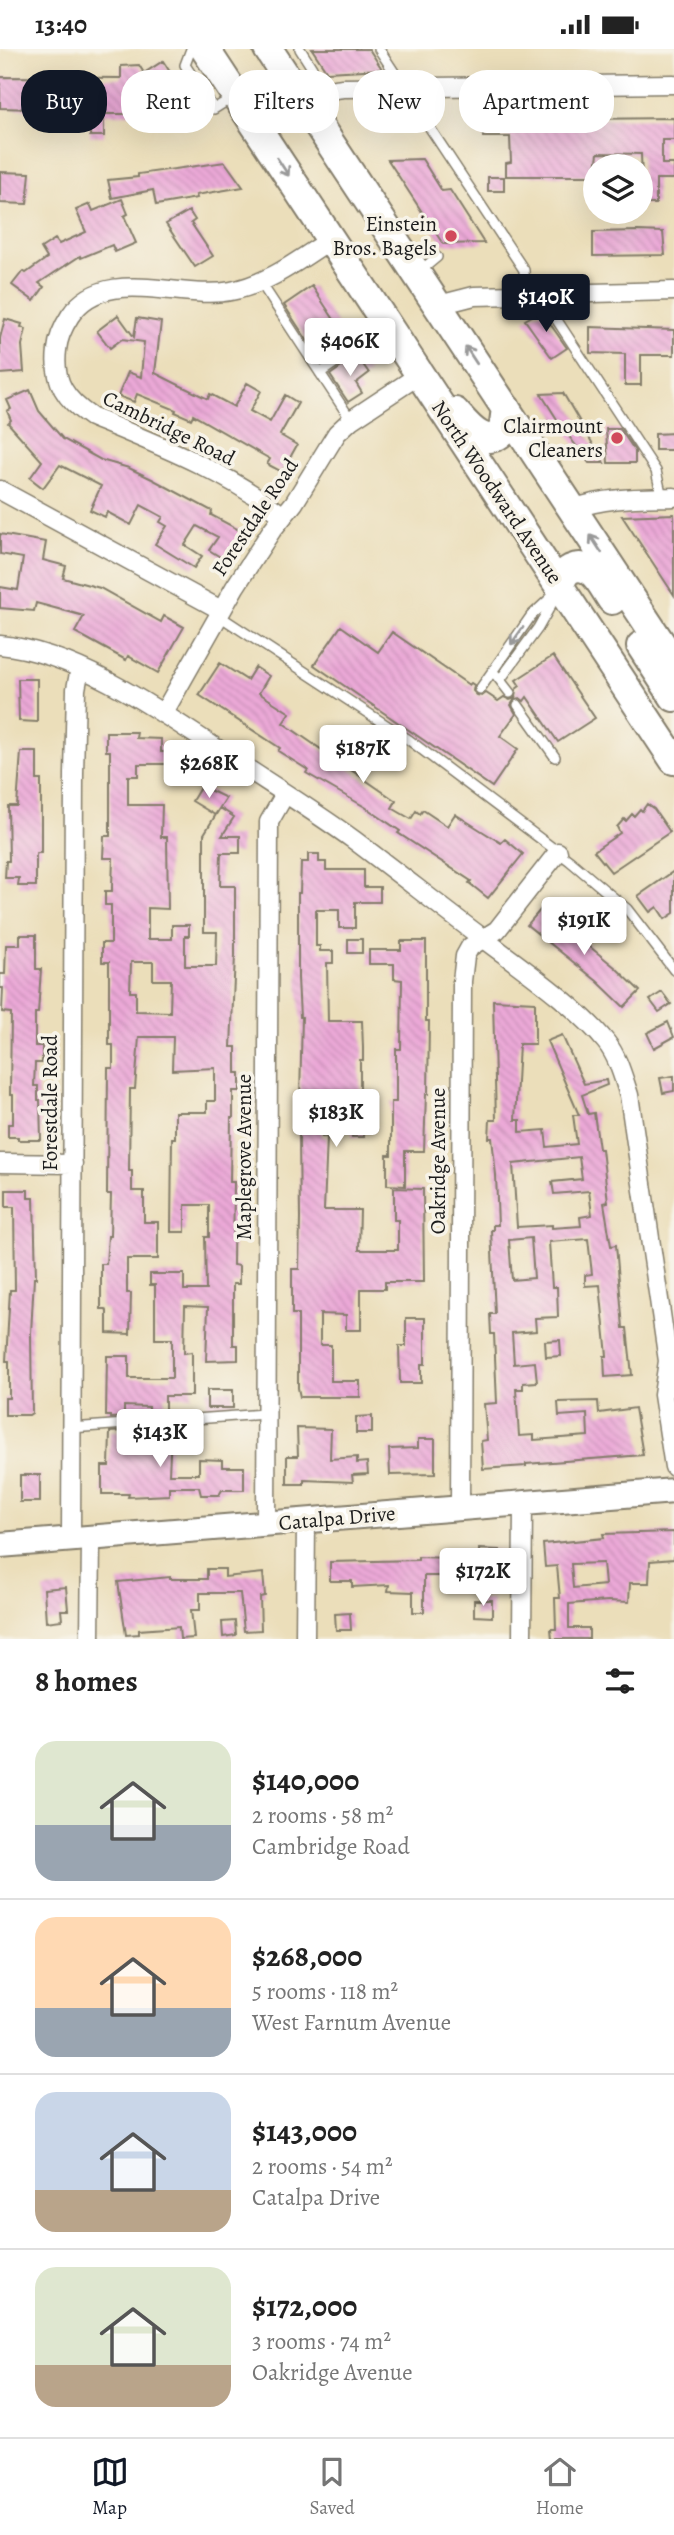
<!DOCTYPE html>
<html lang="en">
<head>
<meta charset="utf-8">
<style>
  :root { --surface:#fff; --page:#f2f2f2; --text:#222; --muted:#767676; --line:#e0e0e0; --accent:#111827 }
  body { margin:0; font-family:Alegreya,serif; background:var(--page); color:var(--text); height:100vh; display:flex; flex-direction:column; font-size:26px; white-space:nowrap }
  * { box-sizing:border-box; margin:0 }
  p { font-size:23px; color:var(--muted) }
  .icon { flex:none; width:38px; height:38px; fill:none; stroke:currentColor; stroke-width:2; stroke-linecap:round; stroke-linejoin:round }
  .map { position:relative; height:1590px; overflow:hidden }
  .side { display:flex; flex-direction:column; background:var(--surface); flex:1 }
  .side>* { flex:none }
  .guide { position:absolute; left:21px; top:21px; width:634px; height:63px; display:flex; gap:14px }
  .tools { position:absolute; left:583px; top:105px; display:grid; gap:14px }
  .tools a { display:grid; place-items:center; width:70px; height:70px; border-radius:50%; background:var(--surface); box-shadow:0 7px 28px #0002; font-size:35px }
  .price { position:absolute; translate:-50% -60px; padding:0 16px; border-radius:7px; background:#fff; color:#222; font-size:23px; line-height:46px; filter:drop-shadow(0 2px 4px #0008) }
  .price::after { content:''; position:absolute; left:50%; top:42px; width:21px; height:16px; margin-left:-10px; background:inherit; clip-path:polygon(0 0,100% 0,50% 100%) }
  .price.active { background:var(--accent); color:#fff }
  ul { padding:0; list-style:none }
  li { display:flex; align-items:center; gap:21px; height:175px; padding:0 35px }
  li+li { border-top:2px solid var(--line) }
  li span { display:grid; place-items:center; flex:none; width:196px; height:140px; border-radius:21px; color:#555 }
  li>.icon { margin-inline-start:auto }
  span .icon { width:84px; height:84px; fill:#fffc; stroke-width:1 }
  li b { font-size:30px }
  h2 { display:flex; justify-content:space-between; align-items:center; height:84px; padding:0 35px; font-size:30px }
  .tag { padding:0 24px; border-radius:28px; background:var(--surface); box-shadow:0 7px 28px #0002; font-size:24px; line-height:63px }
  .tag.active { background:var(--accent); color:#fff }
  .status { display:flex; justify-content:space-between; align-items:center; height:49px; padding:0 35px; background:var(--surface); direction:ltr }
  .status svg { height:19px; fill:currentColor }
  .menu { display:flex; justify-content:space-around; align-items:center; height:98px; border-top:2px solid var(--line); background:var(--surface); font-size:19px; color:var(--muted) }
  .menu a { display:grid; justify-items:center; gap:4px }
  .menu .active { color:var(--accent) }
  .map>svg:first-child { display:block }
  .building { fill:url(#building-back-hatch); fill-rule:evenodd }
  .lines { fill:none; stroke-linecap:round; stroke-linejoin:round }
  .lane-casing { stroke:#847d6b; stroke-width:12 }
  .street-casing { stroke:#847d6b; stroke-width:21 }
  .secondary-casing { stroke:#847d6b; stroke-width:28 }
  .primary-casing { stroke:#847d6b; stroke-width:32 }
  .lane { stroke:#fff; stroke-width:9 }
  .street { stroke:#fff; stroke-width:18 }
  .secondary { stroke:#fff; stroke-width:24 }
  .primary { stroke:#fff; stroke-width:28 }
  .oneway { stroke:#999 }
  .poi-dot { fill:#d1495b; stroke:#f7f3e8; stroke-width:2.5 }
  .labels { text-anchor:middle; dominant-baseline:central; stroke-width:7; stroke-linejoin:round; paint-order:stroke }
  .poi-label { font-size:21px; fill:#1c1c1c; stroke:#f7f3e8; text-anchor:end }
  .street-label { font-size:21px; fill:#1c1c1c; stroke:#f7f3e8 }
</style>
</head>
<body>
<div class="status"><b>13:40</b><svg viewBox="0 0 49 12"><path d="M0 12V9h3v3zM5 12V6h3v6zM10 12V3h3v9zM15 12V0h3v12zM26 1h20v11H26zM47 4h2v5h-2z"/></svg></div>
<div class="map">
<svg width="674" height="1590" viewBox="0 0 674 1590">
  <defs>
    <pattern id="building-back-hatch" width="6" height="6" patternUnits="userSpaceOnUse" patternTransform="scale(1.75)"><rect width="6" height="6" fill="#eba8d7"/><path d="M-1 5l2 2M0 0l6 6M5-1l2 2" fill="none" stroke="#c990b8"/></pattern>
  </defs>
  <rect width="100%" height="100%" fill="#f7f3e8"/>
  <filter id="ink" filterUnits="userSpaceOnUse"><feTurbulence type="fractalNoise" baseFrequency=".0143" numOctaves="2"/><feDisplacementMap in="SourceGraphic" scale="14" xChannelSelector="R" yChannelSelector="G"/><feConvolveMatrix kernelMatrix="1 2 1 2 8 2 1 2 1" color-interpolation-filters="sRGB"/></filter>
  <filter id="wash" filterUnits="userSpaceOnUse"><feTurbulence type="fractalNoise" baseFrequency=".00686" numOctaves="4" result="noise"/><feDisplacementMap in="SourceGraphic" scale="28" xChannelSelector="R" yChannelSelector="G"/><feGaussianBlur stdDeviation="1.57" result="paint"/><feColorMatrix in="noise" values="0 0 0 0 0 0 0 0 0 0 0 0 0 0 0 0 0 1.4 0 .05"/><feComposite in="paint" operator="in"/></filter>
  <g filter="url(#wash)">
    <rect width="100%" height="100%" fill="#ebdeba"/>
    <g id="blocks">
      <path class="building" d="M312,0H369L382,20L327,23Z
        M163,12L184,45L162,59V65H104V87H90V60H71V57L51,56H33V60L0,59V28L121,29V17L139,16L144,24Z
        M483,60H502V67L555,65V68H582V70L674,69V91H662V115H674V130H656V155H643L641,105L598,104L595,127H506V114L511,113L510,88H483Z
        M422,110L442,142L450,141L484,194L443,195L388,111Z
        M225,113L243,138L196,146L197,149L156,156L153,141L112,149L108,131L138,128V125Z
        M0,123L30,124L27,155L0,154Z
        M488,128H504V142H488Z
        M122,150L128,165L124,167L136,194L115,203L112,196L81,209L80,207L39,234L44,238L34,252L12,236L23,222L26,224L47,209L41,199L55,190L59,195L86,183L76,161L90,155L93,162Z
        M189,162L195,171L191,174L213,207L195,218L166,175Z
        M638,182L663,183L665,206L593,207V183Z
        M312,237L350,295L322,314L284,256Z
        M541,262L567,299L552,309L525,271Z
        M118,266L134,288L137,269L161,273L155,324L177,335L208,350L210,345L234,358L247,334L261,342L250,362L270,373L285,346L298,354L280,386L297,396L282,423L267,415L270,410L193,366L191,370L175,363L176,361L137,345L134,353L118,347L128,323L141,328L144,293L122,290L110,299L97,282Z
        M5,270L22,275L21,278L26,280L22,296L24,323L0,325V289Z
        M590,278L674,281V306H641V336H625V305L590,304Z
        M357,307L369,324L356,334L362,344L348,353L330,326Z
        M30,341L39,362L63,390L101,411L129,419L152,430L212,462L211,466L243,483L225,511L209,501L218,488L197,477L185,496L202,507L194,519L155,495L167,477L160,473L163,468L141,456L131,476L107,463L105,468L90,461L101,437L60,416L43,439L30,429L42,412L8,374L11,371L7,362L11,360L7,351Z
        M563,344L604,414H589L562,378L541,345Z
        M606,380H620L635,402V414H608Z
        M674,384V401H655V385Z
        M674,465V546L622,467Z
        M0,485L46,493L43,511L66,517L63,529L100,539L161,573L164,567L184,578L158,624L128,607L126,611L75,583L84,567L36,554L34,562L0,559V538L18,541L23,509L0,505Z
        M341,577L378,603L392,583L469,636L471,634L474,636L473,642L477,646L482,647L486,644L498,652L504,648L510,651L515,649L516,640L520,637L516,631L553,607L595,669L558,693L527,648L524,652L520,649L515,650L511,656L516,665L500,687L518,700L492,738L314,616Z
        M220,614L247,631L255,618L269,627L259,644L290,664L283,674L396,752L392,759L411,770L416,762L420,765L423,761L447,777L455,765L501,794L505,790L523,805L488,849L469,834L471,832L398,784L400,782L365,758L306,724L308,721L278,702L280,699L199,646Z
        M18,630H37V673L19,672Z
        M106,683H137L136,689L161,690V703H168L169,715H138V727H128V756H162L161,788H167L168,860L148,859V890H172V876H189V887H185V917H216L217,883H204V785L220,759L234,768L222,787H240V804H221L220,837H235V906L231,998H236V1024H240V1042H233V1069H231L230,1133H234L233,1216L239,1217V1235H233V1296H238V1311L206,1312L208,1258L185,1257L184,1304L192,1303V1347H165V1363H149V1358L124,1357V1368L111,1369V1367H106L107,1307H129V1329H172V1290H155V1236H150V1225H184V1241H206L205,1188H209V1156H185V1183H171L172,1089H175V1063H207V1052H215V1019L172,1021L173,988H139L135,1040H130L129,1122H132V1142H144V1173H158V1210H127V1244H131L130,1285L107,1284V1262L106,1260H101V1215H106L108,1187H110L111,1145H107L108,1019H113V996H109V913H102V894H111V856H105V842H112V838L113,809H103L104,787H110V702H106ZM131,913H153V931H171L170,963L136,962V943H130Z
        M21,703H37V731H41V804H37L36,806V837H18L19,829H5L6,812H9L8,757H17Z
        M201,737L226,749L215,766L192,752Z
        M647,755L654,760L670,783L611,823L594,802L620,784L617,778L624,770L626,772L632,765L634,767L640,760L642,762Z
        M308,805H319V813H326V821H364V838H380V853H355V879H339V861H316V897H320V902H333V914H327L328,972H362L363,999V1011H360V1053H363L364,1088H352V1061H327V1064H322V1088H327L324,1161H360L359,1201H398V1171H394V1139L423,1140L424,1233H385V1240H361V1281H346V1266L320,1265V1296H331V1332H360V1348H300L298,1339V1265H292V1220H299L300,1169L299,1087L302,968H300L298,929V844H300L301,813H308Z
        M674,822V864L665,870L657,858L650,863L638,847Z
        M542,859L616,919L640,942L624,958L597,932L527,876Z
        M20,886H36V920H41L38,964H35V997H42V1014H35L34,1037H38V1051H40L41,1091H18V1088H8V1075H13V1046H10L11,964L2,963L3,939H0V925H5L6,896H20Z
        M348,890H362V904H348Z
        M401,892H426V972H429L428,1045H426L424,1102H405V1137L387,1136V1106H391V1053H396V1000H401L402,931L394,930V915H369V901H401Z
        M662,943L671,955L659,963L650,951Z
        M493,951L535,953V995H519L515,1071H520V1083L545,1081L547,1098L577,1095L573,1066H579L547,992L562,986L584,1035L606,1031L607,1036L582,1046L588,1065L594,1064L599,1100H602L608,1153L604,1154L611,1197L616,1196L623,1279H627L632,1326L605,1328L604,1307H607L600,1236L585,1237V1226L592,1225L588,1190L549,1193L552,1238H557L558,1268L535,1269L536,1282L512,1284L514,1315L535,1313L537,1333L523,1334V1340H516L519,1387L534,1386V1391L588,1387L587,1365L559,1367L558,1353L598,1352L599,1364L635,1359L643,1406L526,1415V1417L483,1420L481,1392L487,1391L484,1355L497,1354L494,1285H491L490,1265H495L491,1181H493V1176H498L496,1126L492,1089H489L490,1071H496ZM579,1108L582,1130L552,1133L554,1145L589,1142L592,1166L580,1168L581,1177L552,1179V1176L517,1178L513,1115ZM531,1189L534,1229L512,1231L509,1191Z
        M668,973L674,988L654,999L647,984Z
        M674,1027V1042L663,1044L660,1029Z
        M6,1141H28V1149H34L36,1229H34L31,1284L32,1364L29,1366H5V1349H9V1312H6L10,1241H15L14,1158H6Z
        M406,1269H425V1315H421V1334H400L399,1297H406Z
        M560,1291L561,1307L546,1308L545,1292Z
        M207,1341H233V1359H207Z
        M372,1367V1384H356V1368Z
        M297,1379L331,1380L330,1410L357,1408V1414L367,1413L368,1425L352,1426L353,1433L304,1431V1435H287V1407H298Z
        M124,1382V1386L171,1385L169,1425H199V1410L222,1411V1418H244V1441H222L219,1446H201L199,1438H169V1446L128,1448L129,1445H102V1417H109L110,1383Z
        M418,1390H435V1425L390,1426L389,1400L418,1399Z
        M20,1426H40V1453H20Z
        M674,1483V1510L650,1512L649,1534H630L629,1553L608,1552L569,1555V1579H589V1590H552L551,1580H556L555,1549H560L557,1517L545,1518L543,1495L604,1489L603,1485ZM603,1514L605,1536L573,1539L571,1515Z
        M479,1500L500,1501V1519H488V1527H424V1563H413V1543L388,1542L389,1536L352,1538V1532H330V1513L418,1511V1508L449,1509V1504L479,1505Z
        M207,1520H225V1528L263,1524L265,1547L260,1548L261,1581L244,1582L240,1544H200V1561H191L194,1589L180,1590L179,1578L139,1581V1585L126,1586L118,1533L170,1528V1530H207Z
        M66,1538L68,1561H61L62,1571L46,1573L44,1540Z
        M474,1551H492V1568L474,1567Z
        M350,1564L351,1581H336L335,1565Z
        M235,1572L236,1586L223,1588L222,1573Z"/>
    </g>
  </g>
  <g filter="url(#ink)">
    <use href="#blocks" fill-opacity="0" stroke="#847d6b" stroke-width="2"/>
    <g class="lines">
      <g class="lane-casing">
        <path id="lane" d="M191,0L185,16L214,60L233,48
          M300,0L312,19
          M379,0L394,23L396,38
          M410,38L413,52L422,67L524,221L525,245
          M419,223L437,208
          M261,234L351,371
          M545,245L549,259L656,422L662,448
          M359,278L367,292
          M320,324L367,292L375,305L394,291
          M218,566L409,691L570,812L627,860L674,921
          M496,626L510,644
          M500,631L538,579L556,547
          M480,640L531,567L557,543
          M518,656L555,708
          M71,1379L265,1365"/>
      </g>
      <g class="street-casing">
        <path id="street" d="M299,45L343,39L674,35
          M439,256L474,247L674,242
          M0,441L221,561
          M573,460C606,448 639,449 674,448
          M283,467C227,422 156,395 91,368C66,351 53,333 57,301C58,288 63,278 70,267C104,215 179,252 231,242C268,235 299,211 330,191
          M0,596C78,603 166,666 231,709C272,736 314,762 354,791C398,824 441,858 485,891C522,919 577,957 606,993C618,1008 623,1028 629,1046L668,1312L663,1346L674,1418
          M163,665L235,538L272,481L294,454L337,384L351,371L419,326
          M0,1114L73,1115
          M460,1459L462,932L465,907L470,898L497,881L558,803
          M266,1475L269,773L285,745
          M71,1490L74,725L76,640L80,619
          M90,1590L91,1489
          M305,1590L306,1472
          M522,1590L523,1454"/>
      </g>
      <g class="secondary-casing">
        <path id="secondary" d="M0,1496L674,1442"/>
      </g>
      <g class="primary-casing">
        <path id="primary" d="M205,0L674,711
          M268,0L674,614
          M250,67L299,45
          M455,363C467,376 485,401 503,382L506,359
          M560,539C561,531 563,524 571,520C592,511 602,537 612,551
          M641,597L674,648"/>
      </g>
      <use href="#lane" class="lane"/>
      <use href="#street" class="street"/>
      <use href="#secondary" class="secondary"/>
      <use href="#primary" class="primary"/>
    </g>
    <defs><path id="oneway-shaft" d="M-6 0H5M1.5-3L5.5 0L1.5 3" fill="none" stroke-width="1.6" stroke-linecap="round" stroke-linejoin="round" transform="scale(1.75)"/></defs>
    <g class="oneway">
      <use href="#oneway-shaft" transform="translate(283 118) rotate(57)"/>
      <use href="#oneway-shaft" transform="translate(471 306) rotate(-123)"/>
      <use href="#oneway-shaft" transform="translate(596 495) rotate(-123)"/>
      <use href="#oneway-shaft" transform="translate(517 587) rotate(125)"/>
    </g>
  </g>
  <g class="poi-dot">
    <circle cx="451" cy="187" r="7"/>
    <circle cx="617" cy="389" r="7"/>
  </g>
  <g class="labels">
    <g class="poi-label">
      <text x="437" y="175">Einstein<tspan x="437" dy="24">Bros. Bagels</tspan></text>
      <text x="603" y="377">Clairmount<tspan x="603" dy="24">Cleaners</tspan></text>
    </g>
    <g class="street-label">
      <text transform="translate(169 379) rotate(26)">Cambridge Road</text>
      <text transform="translate(497 443) rotate(56)">North Woodward Avenue</text>
      <text transform="translate(255 468) rotate(-56)">Forestdale Road</text>
      <text transform="translate(50 1054) rotate(-90)">Forestdale Road</text>
      <text transform="translate(244 1108) rotate(-90)">Maplegrove Avenue</text>
      <text transform="translate(438 1112) rotate(-90)">Oakridge Avenue</text>
      <text transform="translate(337 1469) rotate(-5)">Catalpa Drive</text>
    </g>
  </g>
</svg>
<div class="tools">
<a><svg class="icon" aria-label="layers" viewBox="0 0 24 24"><path d="M12 4l9 5-9 5-9-5zM3 14l9 5 9-5"/></svg></a>
</div>
<b class="price active" style="left:546px;top:285px">$140K</b>
<b class="price" style="left:350px;top:329px">$406K</b>
<b class="price" style="left:363px;top:736px">$187K</b>
<b class="price" style="left:209px;top:751px">$268K</b>
<b class="price" style="left:584px;top:908px">$191K</b>
<b class="price" style="left:336px;top:1100px">$183K</b>
<b class="price" style="left:160px;top:1420px">$143K</b>
<b class="price" style="left:483px;top:1559px">$172K</b>
<div class="guide">
<a class="tag active">Buy</a>
<a class="tag">Rent</a>
<a class="tag">Filters</a>
<a class="tag">New</a>
<a class="tag">Apartment</a>
</div>
</div>
<section class="side">
<h2>8 homes<svg class="icon" aria-label="filters" viewBox="0 0 24 24"><path d="M4 7h16M4 17h16"/><circle cx="9" cy="7" r="2"/><circle cx="15" cy="17" r="2"/></svg></h2>
<ul>
<li><span style="background:linear-gradient(#dfe7d0 60%,#9aa5b1 0)"><svg class="icon" aria-label="home" viewBox="0 0 24 24"><path d="M3 11l9-7 9 7M6 9v11h12V9"/></svg></span><div><b>$140,000</b><p>2 rooms · 58 m²</p><p>Cambridge Road</p></div></li>
<li><span style="background:linear-gradient(#ffd9b3 65%,#9aa5b1 0)"><svg class="icon" aria-label="home" viewBox="0 0 24 24"><path d="M3 11l9-7 9 7M6 9v11h12V9"/></svg></span><div><b>$268,000</b><p>5 rooms · 118 m²</p><p>West Farnum Avenue</p></div></li>
<li><span style="background:linear-gradient(#c9d6e8 70%,#b9a48a 0)"><svg class="icon" aria-label="home" viewBox="0 0 24 24"><path d="M3 11l9-7 9 7M6 9v11h12V9"/></svg></span><div><b>$143,000</b><p>2 rooms · 54 m²</p><p>Catalpa Drive</p></div></li>
<li><span style="background:linear-gradient(#dfe7d0 70%,#b9a48a 0)"><svg class="icon" aria-label="home" viewBox="0 0 24 24"><path d="M3 11l9-7 9 7M6 9v11h12V9"/></svg></span><div><b>$172,000</b><p>3 rooms · 74 m²</p><p>Oakridge Avenue</p></div></li>
</ul>
</section>
<nav class="menu">
<a class="active"><svg class="icon" aria-label="map" viewBox="0 0 24 24"><path d="M3 6l6-2 6 2 6-2v14l-6 2-6-2-6 2zM9 4v14M15 6v14"/></svg>Map</a>
<a><svg class="icon" aria-label="saved" viewBox="0 0 24 24"><path d="M7 4h10v16l-5-4-5 4z"/></svg>Saved</a>
<a><svg class="icon" aria-label="home" viewBox="0 0 24 24"><path d="M3 11l9-7 9 7M6 9v11h12V9"/></svg>Home</a>
</nav>
</body>
</html>
